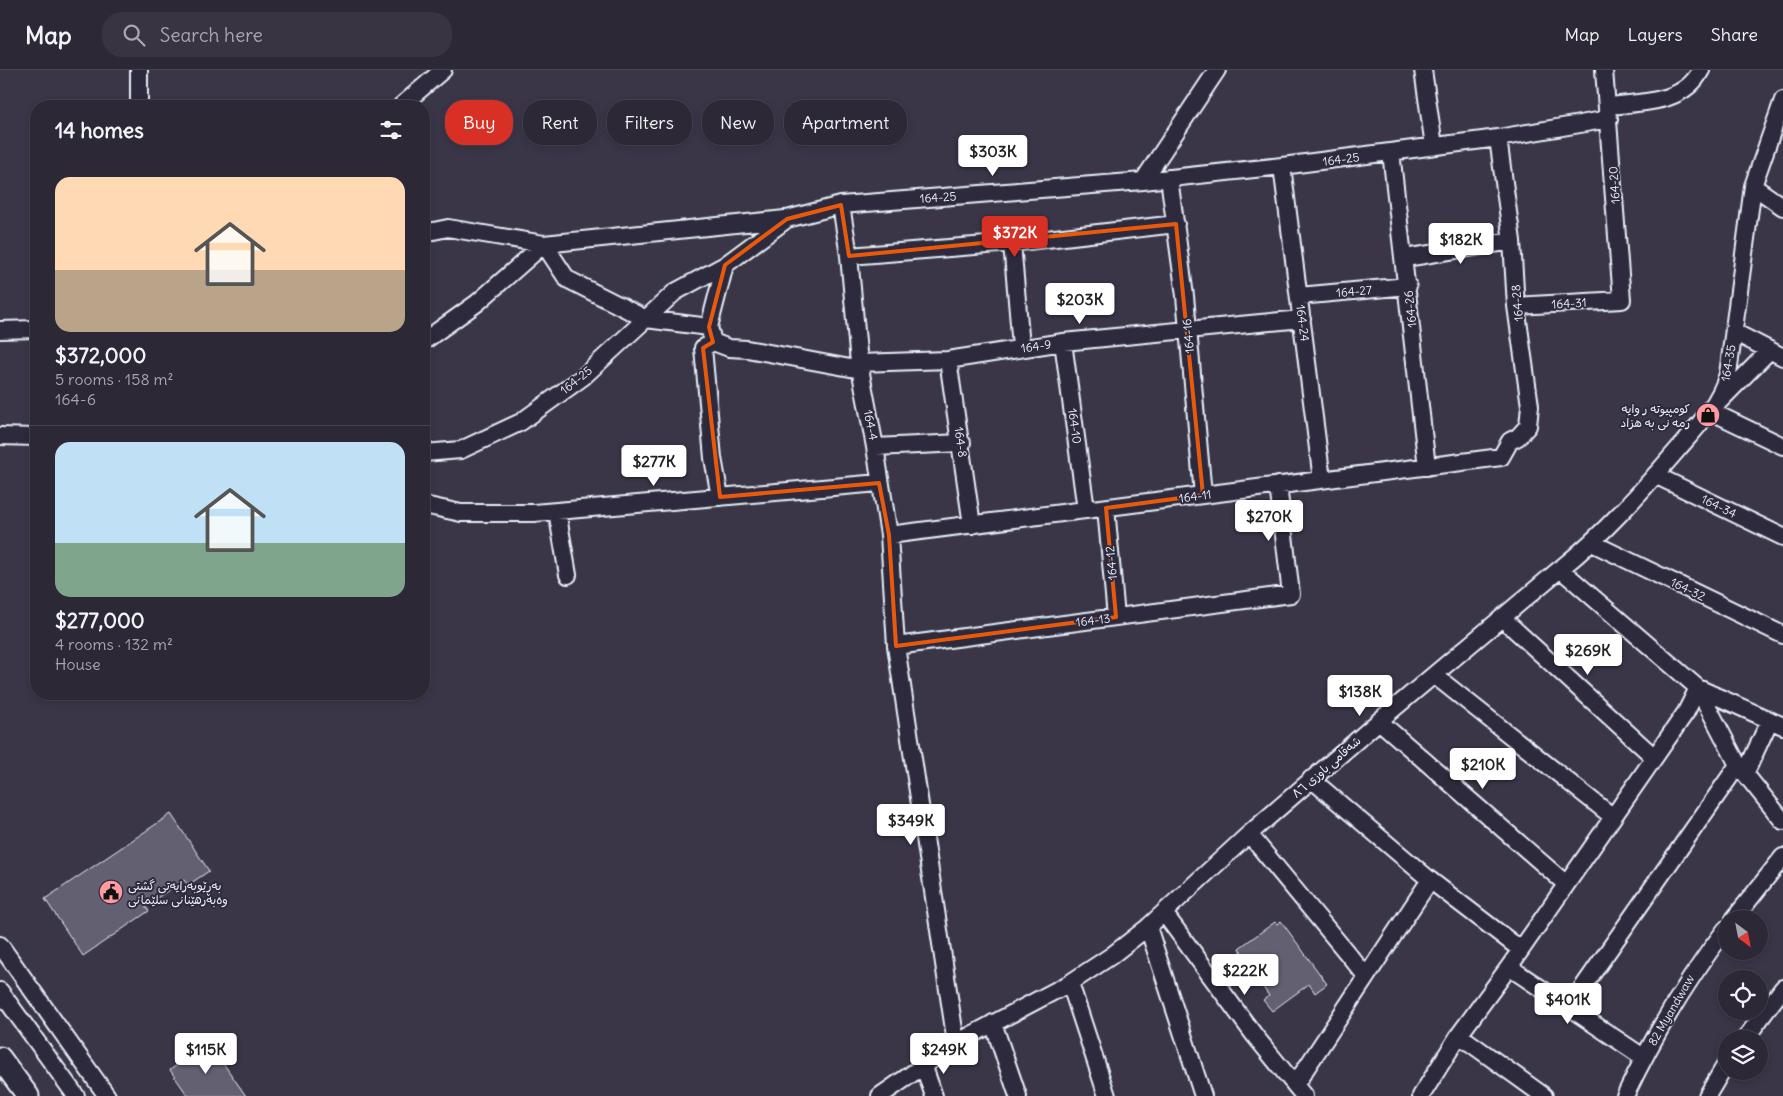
<!DOCTYPE html>
<html lang="en">
<head>
<meta charset="utf-8">
<style>
  :root { --surface:#2c2836; --page:#383442; --text:#f1f3f6; --muted:#a6a6ad; --line:#484451; --accent:#d93025 }
  body { margin:0; font-family:Delius,"Playpen Sans Arabic",sans-serif; background:var(--page); color:var(--text); height:100vh; display:flex; flex-direction:column; font-size:19px; white-space:nowrap }
  * { box-sizing:border-box; margin:0 }
  p { font-size:16px; color:var(--muted) }
  .icon { flex:none; width:28px; height:28px; fill:none; stroke:currentColor; stroke-width:2; stroke-linecap:round; stroke-linejoin:round }
  .map { position:relative; flex:1; overflow:hidden }
  .drawer { position:absolute; left:30px; top:30px; width:400px; height:600px; display:flex; flex-direction:column; background:var(--surface); border-radius:20px; box-shadow:0 2px 8px #0003,0 0 0 1px var(--line) }
  .drawer>* { flex:none }
  .banner { position:absolute; left:445px; top:30px; width:475px; height:45px; display:flex; gap:10px }
  .needle { width:32px; rotate:148deg }
  .tools { position:absolute; left:1718px; top:840px; display:grid; gap:10px }
  .tools a { display:grid; place-items:center; width:50px; height:50px; border-radius:50%; background:var(--surface); box-shadow:0 2px 8px #0003,0 0 0 1px var(--line); font-size:25px }
  .price { position:absolute; translate:-50% -42px; padding:0 11px; border-radius:5px; background:#fff; color:#222; font-size:16px; line-height:32px; filter:drop-shadow(0 1px 2px #0008) }
  .price::after { content:''; position:absolute; left:50%; top:30px; width:15px; height:11px; margin-left:-8px; background:inherit; clip-path:polygon(0 0,100% 0,50% 100%) }
  .price.selected { background:var(--accent); color:#fff }
  ul { padding:0; list-style:none }
  li { display:grid; align-content:center; gap:10px; height:265px; padding:0 25px }
  li+li { border-top:1px solid var(--line) }
  li span { display:grid; place-items:center; height:155px; border-radius:15px; color:#555 }
  li>.icon { margin-inline-start:auto }
  span .icon { width:90px; height:90px; fill:#fffc; stroke-width:1 }
  li b { font-size:21px }
  h2 { display:flex; justify-content:space-between; align-items:center; height:60px; padding:0 25px; font-size:21px }
  .tag { padding:0 18px; border-radius:20px; background:var(--surface); box-shadow:0 2px 8px #0003,0 0 0 1px var(--line); font-size:18px; line-height:45px }
  .tag.selected { background:var(--accent); color:#fff }
  header { display:flex; align-items:center; gap:30px; box-sizing:border-box; height:70px; padding:0 25px; background:var(--surface); border-bottom:1px solid var(--line) }
  header strong { font-size:24px }
  nav { display:flex; gap:28px; margin-inline-start:auto; font-size:18px }
  .search { width:350px; height:45px; background:var(--page); display:flex; align-items:center; gap:12px; box-sizing:border-box; padding:0 18px; border-radius:20px; color:var(--muted); font-size:19px }
  .map>svg:first-child { display:block }
  .building { fill:#636171; stroke:#e8f1f8 }
  .lines { fill:none; stroke-linecap:round; stroke-linejoin:round }
  .minor-casing { stroke:#e8f1f8; stroke-width:20 }
  .major-casing { stroke:#e8f1f8; stroke-width:25 }
  .minor { stroke:#2f2a3d; stroke-width:16 }
  .major { stroke:#2f2a3d; stroke-width:21 }
  .marked { fill:none; stroke:#e8590c; stroke-width:4; stroke-linejoin:round }
  .labels { text-anchor:middle; dominant-baseline:central; stroke-width:4; stroke-linejoin:round; paint-order:stroke }
  .street-label { font-size:12px; fill:#e8f1f8; stroke:#2f2a3d }
  .poi-label { font-size:12px; fill:#e8f1f8; stroke:#2f2a3d; text-anchor:end }
</style>
</head>
<body>
<header>
<strong>Map</strong>
<div class="search"><svg class="icon" aria-label="search" viewBox="0 0 24 24"><circle cx="10" cy="10" r="6"/><path d="M15 15l6 6"/></svg>Search here</div>
<nav><a>Map</a><a>Layers</a><a>Share</a></nav>
</header>
<div class="map">
<svg width="1783" height="1026" viewBox="0 0 1783 1026">
  <rect width="100%" height="100%" fill="#3a3648"/>
  <filter id="ink" filterUnits="userSpaceOnUse"><feTurbulence type="fractalNoise" baseFrequency=".02" numOctaves="2"/><feDisplacementMap in="SourceGraphic" scale="10" xChannelSelector="R" yChannelSelector="G"/><feConvolveMatrix kernelMatrix="1 2 1 2 8 2 1 2 1" color-interpolation-filters="sRGB"/></filter>
  <g filter="url(#ink)">
    <path class="building" d="M171,744L209,801L188,815L184,810L145,836L149,841L83,886L45,829Z
      M1281,851L1327,914L1315,923L1309,914L1272,941L1263,930L1269,926L1254,904L1248,909L1241,900L1237,902L1229,892L1242,882L1239,878L1275,852L1277,854Z
      M209,973L246,1026H188L170,1000Z"/>
    <g class="lines">
      <g class="minor-casing">
        <path id="minor" d="M139,0V36
          M1423,0L1434,76
          M401,36L443,0
          M1609,36C1641,32 1684,34 1701,0
          M1391,82L1427,397
          M1282,96L1322,410
          M1169,108L1185,226L1203,425
          M1143,111L1217,0
          M1753,116L1783,137
          M841,135L849,186L859,293L875,377L889,465L896,576L956,973
          M424,163L448,158L544,174L785,149
          M1012,173L1021,277
          M849,186L1012,173L1176,154
          M1405,188L1512,171
          M1299,226L1408,216
          M1516,236L1622,230L1604,0
          M0,260L36,259
          M1734,262L1783,287
          M712,268L709,257L725,195
          M424,271L477,233L544,174L567,209L646,249L709,257
          M1063,272L1086,440
          M1770,280L1710,341L1783,376
          M948,290L972,455
          M859,293L948,290L1063,272L1302,249
          M0,366L36,367
          M875,377L962,373
          M424,383L461,380L521,352L583,307L675,222L725,195L787,149L841,135L1143,111L1282,96L1498,68L1609,49
          M1655,405L1783,467
          M720,427L713,388L703,278L713,272L729,278L747,279L861,300
          M424,435L461,443H534L879,413
          M1106,438L1116,547
          M557,441L568,505
          M889,465L1501,387L1510,371L1518,367L1528,356L1530,336L1516,236L1512,171L1498,68
          M1592,473L1783,565
          M1560,499C1604,464 1641,422 1678,379C1698,356 1719,334 1728,304L1753,116L1783,30
          M1502,548L1654,687
          M896,576L1291,524L1278,415
          M1434,605L1613,747
          M1379,651L1566,814
          M1745,704L1770,650
          M1311,709L1430,810L1520,879
          M1249,764L1366,906
          M1164,843L1255,966L1304,1026
          M1734,849L1783,787
          M1148,857L1203,1026
          M0,875L107,1026
          M1509,897L1643,987
          M1070,913L1107,1026
          M0,921L76,1026
          M1569,937L1738,695
          M993,953L1018,1026
          M1459,965L1544,1026
          M1745,969L1783,918
          M923,994L934,1026
          M1295,1015L1430,810
          M880,1026L956,973L1070,913L1111,886L1148,857L1249,764L1379,651L1560,499L1698,618L1738,695L1783,751
          M1421,1026L1459,965L1509,897L1686,642L1698,618L1783,656
          M1625,1026C1653,967 1686,911 1726,859
          M1707,1026L1726,994"/>
      </g>
      <g class="major-casing">
        <path id="major" d="M0,988L28,1026"/>
      </g>
      <use href="#minor" class="minor"/>
      <use href="#major" class="major"/>
    </g>
  </g>
  <path class="marked" d="M841,135L849,186L1176,154L1203,425L1106,438L1116,547L896,576L889,465L879,413L720,427L703,278L713,272L709,257L725,195L787,149Z"/>
  <defs>
    <g id="shop-disc" transform="scale(1.25)"><circle r="9.5" fill="#ff9aa2" stroke="#2f2a3d"/><path d="M-5-2.5h2.3a2.7 3.5 0 0 1 5.4 0H5L5.5 6h-11ZM-1.5-2.5h3a1.5 2.3 0 0 0-3 0Z" fill="#111"/></g>
    <g id="civic-disc" transform="scale(1.25)"><circle r="9.5" fill="#ff9aa2" stroke="#2f2a3d"/><path d="M-.6-6.5H3V-4.5H.6V-3L4-1V1h2V6H-6V1h2V-1L-.6-3ZM-1.2 2.5V6h2.4V2.5Z" fill="#111"/></g>
  </defs>
  <g fill-rule="evenodd">
    <use href="#shop-disc" x="1708" y="345"/>
    <use href="#civic-disc" x="111" y="822"/>
  </g>
  <g class="labels">
    <g class="street-label">
      <text transform="translate(1341 89) rotate(-7)">164-25</text>
      <text transform="translate(1614 115) rotate(-94)">164-20</text>
      <text transform="translate(938 127) rotate(-4)">164-25</text>
      <text transform="translate(1354 221) rotate(-5)">164-27</text>
      <text transform="translate(1517 233) rotate(-95)">164-28</text>
      <text transform="translate(1569 233) rotate(-3)">164-31</text>
      <text transform="translate(1410 239) rotate(-96)">164-26</text>
      <text transform="translate(1303 253) rotate(83)">164-24</text>
      <text transform="translate(1188 266) rotate(-95)">164-16</text>
      <text transform="translate(1036 276) rotate(-8)">164-9</text>
      <text transform="translate(1728 293) rotate(-80)">164-35</text>
      <text transform="translate(576 310) rotate(-39)">164-25</text>
      <text transform="translate(871 355) rotate(79)">164-4</text>
      <text transform="translate(1075 356) rotate(82)">164-10</text>
      <text transform="translate(961 372) rotate(82)">164-8</text>
      <text transform="translate(1195 426) rotate(-8)">164-11</text>
      <text transform="translate(1719 436) rotate(26)">164-34</text>
      <text transform="translate(1111 493) rotate(-95)">164-12</text>
      <text transform="translate(1688 519) rotate(26)">164-32</text>
      <text transform="translate(1093 550) rotate(-7)">164-13</text>
      <text transform="translate(1326 697) rotate(-41)">شەقامی باوزی ٨٦</text>
      <text transform="translate(1671 940) rotate(-60)">82 Myandwaw</text>
    </g>
    <g class="poi-label">
      <text x="1690" y="338">کومپیوته ر وایه<tspan x="1690" dy="14">رمه نی به هزاد</tspan></text>
      <text x="128" y="815" text-anchor="start">بەڕێوبەرایەتی گشتی<tspan x="128" dy="14">وەبەرهێنانی سلێمانی</tspan></text>
    </g>
  </g>
</svg>
<div class="tools">
<a><svg class="needle" viewBox="-14 -14 28 28"><path d="M0-13l5 13h-10z" fill="#e53935"/><path d="M0 13l5-13h-10z" fill="#a6a6ad"/></svg></a>
<a><svg class="icon" aria-label="locate" viewBox="0 0 24 24"><circle cx="12" cy="12" r="6"/><path d="M12 2v4M12 18v4M2 12h4M18 12h4"/></svg></a>
<a><svg class="icon" aria-label="layers" viewBox="0 0 24 24"><path d="M12 4l9 5-9 5-9-5zM3 14l9 5 9-5"/></svg></a>
</div>
<b class="price" style="left:993px;top:107px">$303K</b>
<b class="price selected" style="left:1015px;top:188px">$372K</b>
<b class="price" style="left:1461px;top:195px">$182K</b>
<b class="price" style="left:1080px;top:255px">$203K</b>
<b class="price" style="left:654px;top:417px">$277K</b>
<b class="price" style="left:1269px;top:472px">$270K</b>
<b class="price" style="left:1588px;top:606px">$269K</b>
<b class="price" style="left:1360px;top:647px">$138K</b>
<b class="price" style="left:1483px;top:720px">$210K</b>
<b class="price" style="left:911px;top:776px">$349K</b>
<b class="price" style="left:1245px;top:926px">$222K</b>
<b class="price" style="left:1568px;top:955px">$401K</b>
<b class="price" style="left:206px;top:1005px">$115K</b>
<b class="price" style="left:944px;top:1005px">$249K</b>
<div class="banner">
<a class="tag selected">Buy</a>
<a class="tag">Rent</a>
<a class="tag">Filters</a>
<a class="tag">New</a>
<a class="tag">Apartment</a>
</div>
<section class="drawer">
<h2>14 homes<svg class="icon" aria-label="filters" viewBox="0 0 24 24"><path d="M4 7h16M4 17h16"/><circle cx="9" cy="7" r="2"/><circle cx="15" cy="17" r="2"/></svg></h2>
<ul>
<li><span style="background:linear-gradient(#ffd9b3 60%,#b9a48a 0)"><svg class="icon" aria-label="home" viewBox="0 0 24 24"><path d="M3 11l9-7 9 7M6 9v11h12V9"/></svg></span><div><b>$372,000</b><p>5 rooms · 158 m²</p><p>164-6</p></div></li>
<li><span style="background:linear-gradient(#bfe0f5 65%,#7fa58c 0)"><svg class="icon" aria-label="home" viewBox="0 0 24 24"><path d="M3 11l9-7 9 7M6 9v11h12V9"/></svg></span><div><b>$277,000</b><p>4 rooms · 132 m²</p><p>House</p></div></li>
</ul>
</section>
</div>
</body>
</html>
